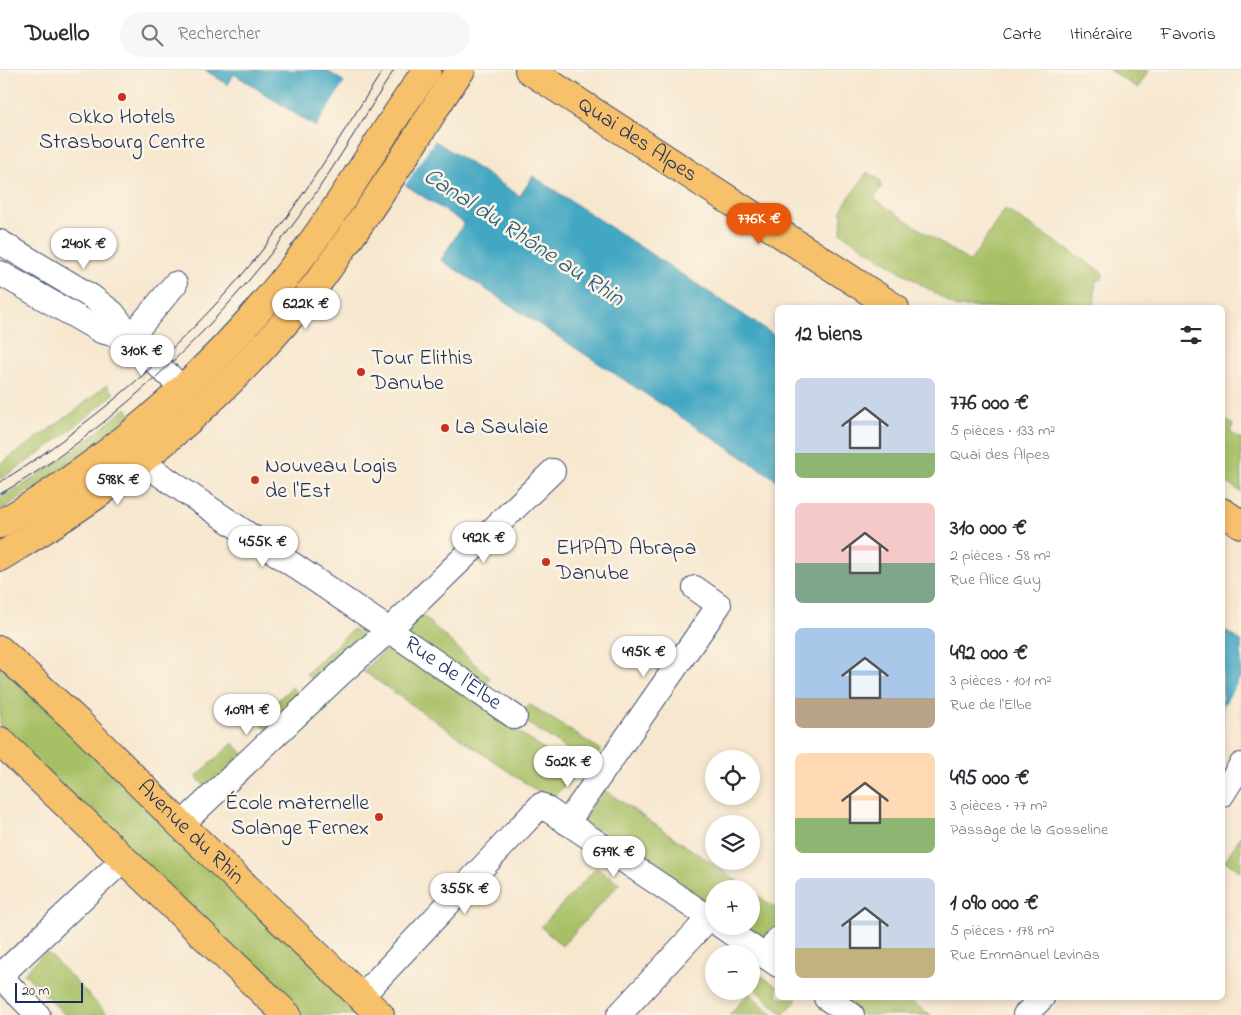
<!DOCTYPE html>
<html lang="fr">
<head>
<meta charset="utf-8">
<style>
  :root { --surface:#fff; --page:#f7f7f7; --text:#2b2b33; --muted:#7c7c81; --line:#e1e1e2; --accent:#ea580c }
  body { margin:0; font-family:"Indie Flower",sans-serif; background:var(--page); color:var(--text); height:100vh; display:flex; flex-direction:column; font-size:19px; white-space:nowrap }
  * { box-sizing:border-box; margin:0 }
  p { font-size:16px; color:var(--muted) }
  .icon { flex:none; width:28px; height:28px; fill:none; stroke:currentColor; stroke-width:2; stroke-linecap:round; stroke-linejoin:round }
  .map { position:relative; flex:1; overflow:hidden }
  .sheet { position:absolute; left:775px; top:235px; width:450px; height:695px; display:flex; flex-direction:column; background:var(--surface); border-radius:8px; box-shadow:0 2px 8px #0003 }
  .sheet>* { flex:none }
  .buttons { position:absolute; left:705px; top:680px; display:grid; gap:10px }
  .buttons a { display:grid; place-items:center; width:55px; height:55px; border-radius:50%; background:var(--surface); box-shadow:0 2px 8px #0003; font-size:25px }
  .scale { position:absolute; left:15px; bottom:12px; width:68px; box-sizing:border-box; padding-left:5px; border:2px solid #1b2f5e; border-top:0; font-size:14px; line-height:18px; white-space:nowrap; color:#1b2f5e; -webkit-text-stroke:4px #fcf5e5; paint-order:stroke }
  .price { position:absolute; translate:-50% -42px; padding:0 11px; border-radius:18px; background:#fff; color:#222; font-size:16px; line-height:32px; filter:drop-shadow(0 1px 2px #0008) }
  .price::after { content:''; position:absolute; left:50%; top:30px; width:15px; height:11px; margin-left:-8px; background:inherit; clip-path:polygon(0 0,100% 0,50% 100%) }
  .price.active { background:var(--accent); color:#fff }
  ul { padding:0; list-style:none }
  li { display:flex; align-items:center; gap:15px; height:125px; padding:0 20px }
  li span { display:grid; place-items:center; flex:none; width:140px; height:100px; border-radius:8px; color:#555 }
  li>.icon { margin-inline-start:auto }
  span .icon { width:60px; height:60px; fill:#fffc; stroke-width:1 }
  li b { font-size:21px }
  h2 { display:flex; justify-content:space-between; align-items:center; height:60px; padding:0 20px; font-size:21px }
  header { display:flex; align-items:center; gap:30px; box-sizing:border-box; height:70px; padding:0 25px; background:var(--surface); border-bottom:1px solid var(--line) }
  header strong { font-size:24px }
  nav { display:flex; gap:28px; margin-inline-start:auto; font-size:18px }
  .search { width:350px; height:45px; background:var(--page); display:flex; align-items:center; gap:12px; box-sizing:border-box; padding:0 18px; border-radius:28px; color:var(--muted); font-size:19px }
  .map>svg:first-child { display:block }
  .green { fill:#a7c065; stroke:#617862 }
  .water { fill:#42a7c2; stroke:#2e6b90 }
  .pier { fill:#f7e7cf }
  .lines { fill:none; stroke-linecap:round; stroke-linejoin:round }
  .minor-casing { stroke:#3c4b6f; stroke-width:26 }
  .major-casing { stroke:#3c4b6f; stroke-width:30 }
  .minor { stroke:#fff; stroke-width:24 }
  .major { stroke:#f7c06b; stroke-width:28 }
  .tram { stroke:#1b2f5e; stroke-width:1 }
  .poi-dot { fill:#c8321e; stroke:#fcf5e5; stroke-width:2 }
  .labels { text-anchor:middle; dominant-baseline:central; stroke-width:5; stroke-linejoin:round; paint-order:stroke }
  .poi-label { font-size:22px; fill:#1b2f5e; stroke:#fcf5e5; text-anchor:start }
  .street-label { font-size:22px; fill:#1b2f5e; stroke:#fcf5e5 }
  .water-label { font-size:24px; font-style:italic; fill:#295981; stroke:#fcf5e5 }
</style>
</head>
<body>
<header>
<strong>Dwello</strong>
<div class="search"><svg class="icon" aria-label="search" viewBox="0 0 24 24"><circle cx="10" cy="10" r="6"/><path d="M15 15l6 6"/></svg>Rechercher</div>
<nav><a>Carte</a><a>Itinéraire</a><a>Favoris</a></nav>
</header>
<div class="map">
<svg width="1241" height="945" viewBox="0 0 1241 945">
  <rect width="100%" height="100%" fill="#fcf5e5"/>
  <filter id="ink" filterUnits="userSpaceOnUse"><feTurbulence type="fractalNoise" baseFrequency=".02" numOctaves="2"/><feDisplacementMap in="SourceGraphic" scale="10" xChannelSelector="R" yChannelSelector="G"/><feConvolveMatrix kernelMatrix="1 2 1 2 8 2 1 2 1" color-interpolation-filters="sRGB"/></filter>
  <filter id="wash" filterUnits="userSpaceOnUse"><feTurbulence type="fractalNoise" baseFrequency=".0096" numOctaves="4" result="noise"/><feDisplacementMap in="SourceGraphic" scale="20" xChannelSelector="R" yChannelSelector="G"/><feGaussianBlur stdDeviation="1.12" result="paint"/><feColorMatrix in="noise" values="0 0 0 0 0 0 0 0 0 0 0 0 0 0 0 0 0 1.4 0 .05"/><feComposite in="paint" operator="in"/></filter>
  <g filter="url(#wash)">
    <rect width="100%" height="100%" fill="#f7e7cf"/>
    <path class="green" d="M1109,0H1149L1138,18Z
      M867,102L880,110L881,117L874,129L970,192L1005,139L1103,203L1102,210H1096L1094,237H956L841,163L842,138Z
      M107,315L114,324C78,355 41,384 0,409V394L72,343Z
      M126,338L131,345C89,380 45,411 0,441V428C45,404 87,371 126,338Z
      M1223,348L1233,355L1230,362L1241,369V422L1223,410Z
      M422,545L490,608L480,621L401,566Z
      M353,559L367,568L318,616L306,604Z
      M391,574L578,703L550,730L363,601Z
      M0,594L369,945H304L0,656Z
      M292,617L303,628L268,661L257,650Z
      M529,634L601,680L591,695L517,646Z
      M233,673L243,684L207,719L196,707Z
      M603,719L749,819H714V843L582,752Z
      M1241,765V802L1225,791Z
      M596,798L620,813L562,876L541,857Z
      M751,821L777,839V857L763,877L733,856H751Z
      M46,881L108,945H65L24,903Z
      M759,904L777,917L778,928H793L797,930L783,945L751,915V912Z
      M749,923L773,945H729Z
      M837,928H905L931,945H862Z"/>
    <path class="water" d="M205,0H326L520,126L533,106L777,267V410L441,190L464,153L234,4L228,15Z
      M1222,559L1241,571V697L1223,684Z"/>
    <path class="pier" d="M346,10L436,68L404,117L315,59Z
      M1241,607V699L1222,687L1223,637Z"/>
  </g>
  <g filter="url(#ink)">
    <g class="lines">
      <g class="minor-casing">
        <g id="minor">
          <path d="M0,172L92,227L113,243L137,275L183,319"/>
          <path d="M0,203L101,261L130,268"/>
          <path d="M130,268L175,214"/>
          <path id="s1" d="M140,391L389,560L515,647"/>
          <path d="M1222,725L1241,695"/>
          <path d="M567,753L719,535L695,518"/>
          <path d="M181,755L340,604L389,560L553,401"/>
          <path d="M721,856L778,895"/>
          <path d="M766,887L778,869"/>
          <path d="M0,906L124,789"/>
          <path d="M0,906L38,945"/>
          <path d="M361,927L541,735L714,851"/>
          <path d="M826,928L852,945"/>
          <path d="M619,945L709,848"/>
          <path d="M1025,945L1042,928"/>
        </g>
      </g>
      <g class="major-casing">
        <g id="major">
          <path id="s2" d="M529,0L895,238"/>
          <path d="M1222,442L1241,454"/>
          <path d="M0,454C118,387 224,291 305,182C349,123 384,60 427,0"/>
          <path d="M0,487C34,466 69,445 102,421C181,363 259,289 319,211C353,165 384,118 415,70C430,47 444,22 461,0"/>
          <path id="s3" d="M0,580L80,654L181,755L380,945"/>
          <path d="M0,671L287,945"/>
        </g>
      </g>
      <use href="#minor" class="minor"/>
      <use href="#major" class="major"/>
      <path class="tram" d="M0,412C37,390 71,364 105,337C170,284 229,226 279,158C316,107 349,53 383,0
        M0,424C38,403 72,378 105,351C173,296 233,234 286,164C326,112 359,55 394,0"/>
    </g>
  </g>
  <g class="poi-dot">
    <circle cx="122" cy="27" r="5"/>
    <circle cx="361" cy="302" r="5"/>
    <circle cx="445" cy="358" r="5"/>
    <circle cx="255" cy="410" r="5"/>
    <circle cx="546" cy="492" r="5"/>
    <circle cx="379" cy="747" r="5"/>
  </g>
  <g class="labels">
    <g class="poi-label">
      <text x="122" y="48" text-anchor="middle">Okko Hotels<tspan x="122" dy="25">Strasbourg Centre</tspan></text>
      <text x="371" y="289">Tour Elithis<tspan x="371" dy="25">Danube</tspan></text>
      <text x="455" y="358">La Saulaie</text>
      <text x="265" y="397">Nouveau Logis<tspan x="265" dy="25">de l'Est</tspan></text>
      <text x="556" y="479">EHPAD Abrapa<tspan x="556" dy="25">Danube</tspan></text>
      <text x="369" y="734" text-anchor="end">École maternelle<tspan x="369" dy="25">Solange Fernex</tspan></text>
    </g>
    <g class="street-label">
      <text stroke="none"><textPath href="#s2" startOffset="129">Quai des Alpes</textPath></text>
      <text stroke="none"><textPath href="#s1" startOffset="378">Rue de l'Elbe</textPath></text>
      <text stroke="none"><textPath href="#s3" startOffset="264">Avenue du Rhin</textPath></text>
    </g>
    <g class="water-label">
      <text transform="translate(523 168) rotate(33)">Canal du Rhône au Rhin</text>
    </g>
  </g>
</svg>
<div class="buttons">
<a><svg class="icon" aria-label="locate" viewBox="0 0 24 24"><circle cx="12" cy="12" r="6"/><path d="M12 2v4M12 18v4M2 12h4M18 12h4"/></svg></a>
<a><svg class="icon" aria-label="layers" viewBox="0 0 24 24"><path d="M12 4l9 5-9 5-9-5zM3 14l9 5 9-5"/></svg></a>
<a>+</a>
<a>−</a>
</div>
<div class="scale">20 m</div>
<b class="price active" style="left:759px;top:175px">776K €</b>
<b class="price" style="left:84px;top:200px">240K €</b>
<b class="price" style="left:306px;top:260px">622K €</b>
<b class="price" style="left:142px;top:307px">310K €</b>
<b class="price" style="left:118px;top:436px">598K €</b>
<b class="price" style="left:484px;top:494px">492K €</b>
<b class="price" style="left:263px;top:498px">455K €</b>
<b class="price" style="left:644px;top:608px">495K €</b>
<b class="price" style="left:247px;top:666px">1.09M €</b>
<b class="price" style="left:568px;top:718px">502K €</b>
<b class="price" style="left:614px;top:808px">679K €</b>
<b class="price" style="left:465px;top:845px">355K €</b>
<section class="sheet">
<h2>12 biens<svg class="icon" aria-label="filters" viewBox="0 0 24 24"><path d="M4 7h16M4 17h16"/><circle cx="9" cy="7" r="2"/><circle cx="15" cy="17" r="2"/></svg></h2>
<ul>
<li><span style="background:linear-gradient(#c9d6e8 75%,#8fb573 0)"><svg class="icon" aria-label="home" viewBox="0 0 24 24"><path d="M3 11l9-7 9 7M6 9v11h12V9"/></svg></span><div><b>776 000 €</b><p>5 pièces · 133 m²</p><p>Quai des Alpes</p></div></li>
<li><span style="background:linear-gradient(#f6c9c9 60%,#7fa58c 0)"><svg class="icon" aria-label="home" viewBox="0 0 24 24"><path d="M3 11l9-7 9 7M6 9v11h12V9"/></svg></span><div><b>310 000 €</b><p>2 pièces · 58 m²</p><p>Rue Alice Guy</p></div></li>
<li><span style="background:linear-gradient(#a9c7e8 70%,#b9a48a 0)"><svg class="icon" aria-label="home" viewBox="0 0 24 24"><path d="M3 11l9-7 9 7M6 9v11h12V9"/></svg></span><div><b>492 000 €</b><p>3 pièces · 101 m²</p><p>Rue de l'Elbe</p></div></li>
<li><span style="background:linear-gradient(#ffd9b3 65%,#8fb573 0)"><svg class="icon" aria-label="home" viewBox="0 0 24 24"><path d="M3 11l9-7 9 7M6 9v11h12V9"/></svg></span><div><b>495 000 €</b><p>3 pièces · 77 m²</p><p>Passage de la Gosseline</p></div></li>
<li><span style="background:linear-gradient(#c9d6e8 70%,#c2b280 0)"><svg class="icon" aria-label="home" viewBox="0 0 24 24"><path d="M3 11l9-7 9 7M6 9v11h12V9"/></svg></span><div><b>1 090 000 €</b><p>5 pièces · 178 m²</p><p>Rue Emmanuel Levinas</p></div></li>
</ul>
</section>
</div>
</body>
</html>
